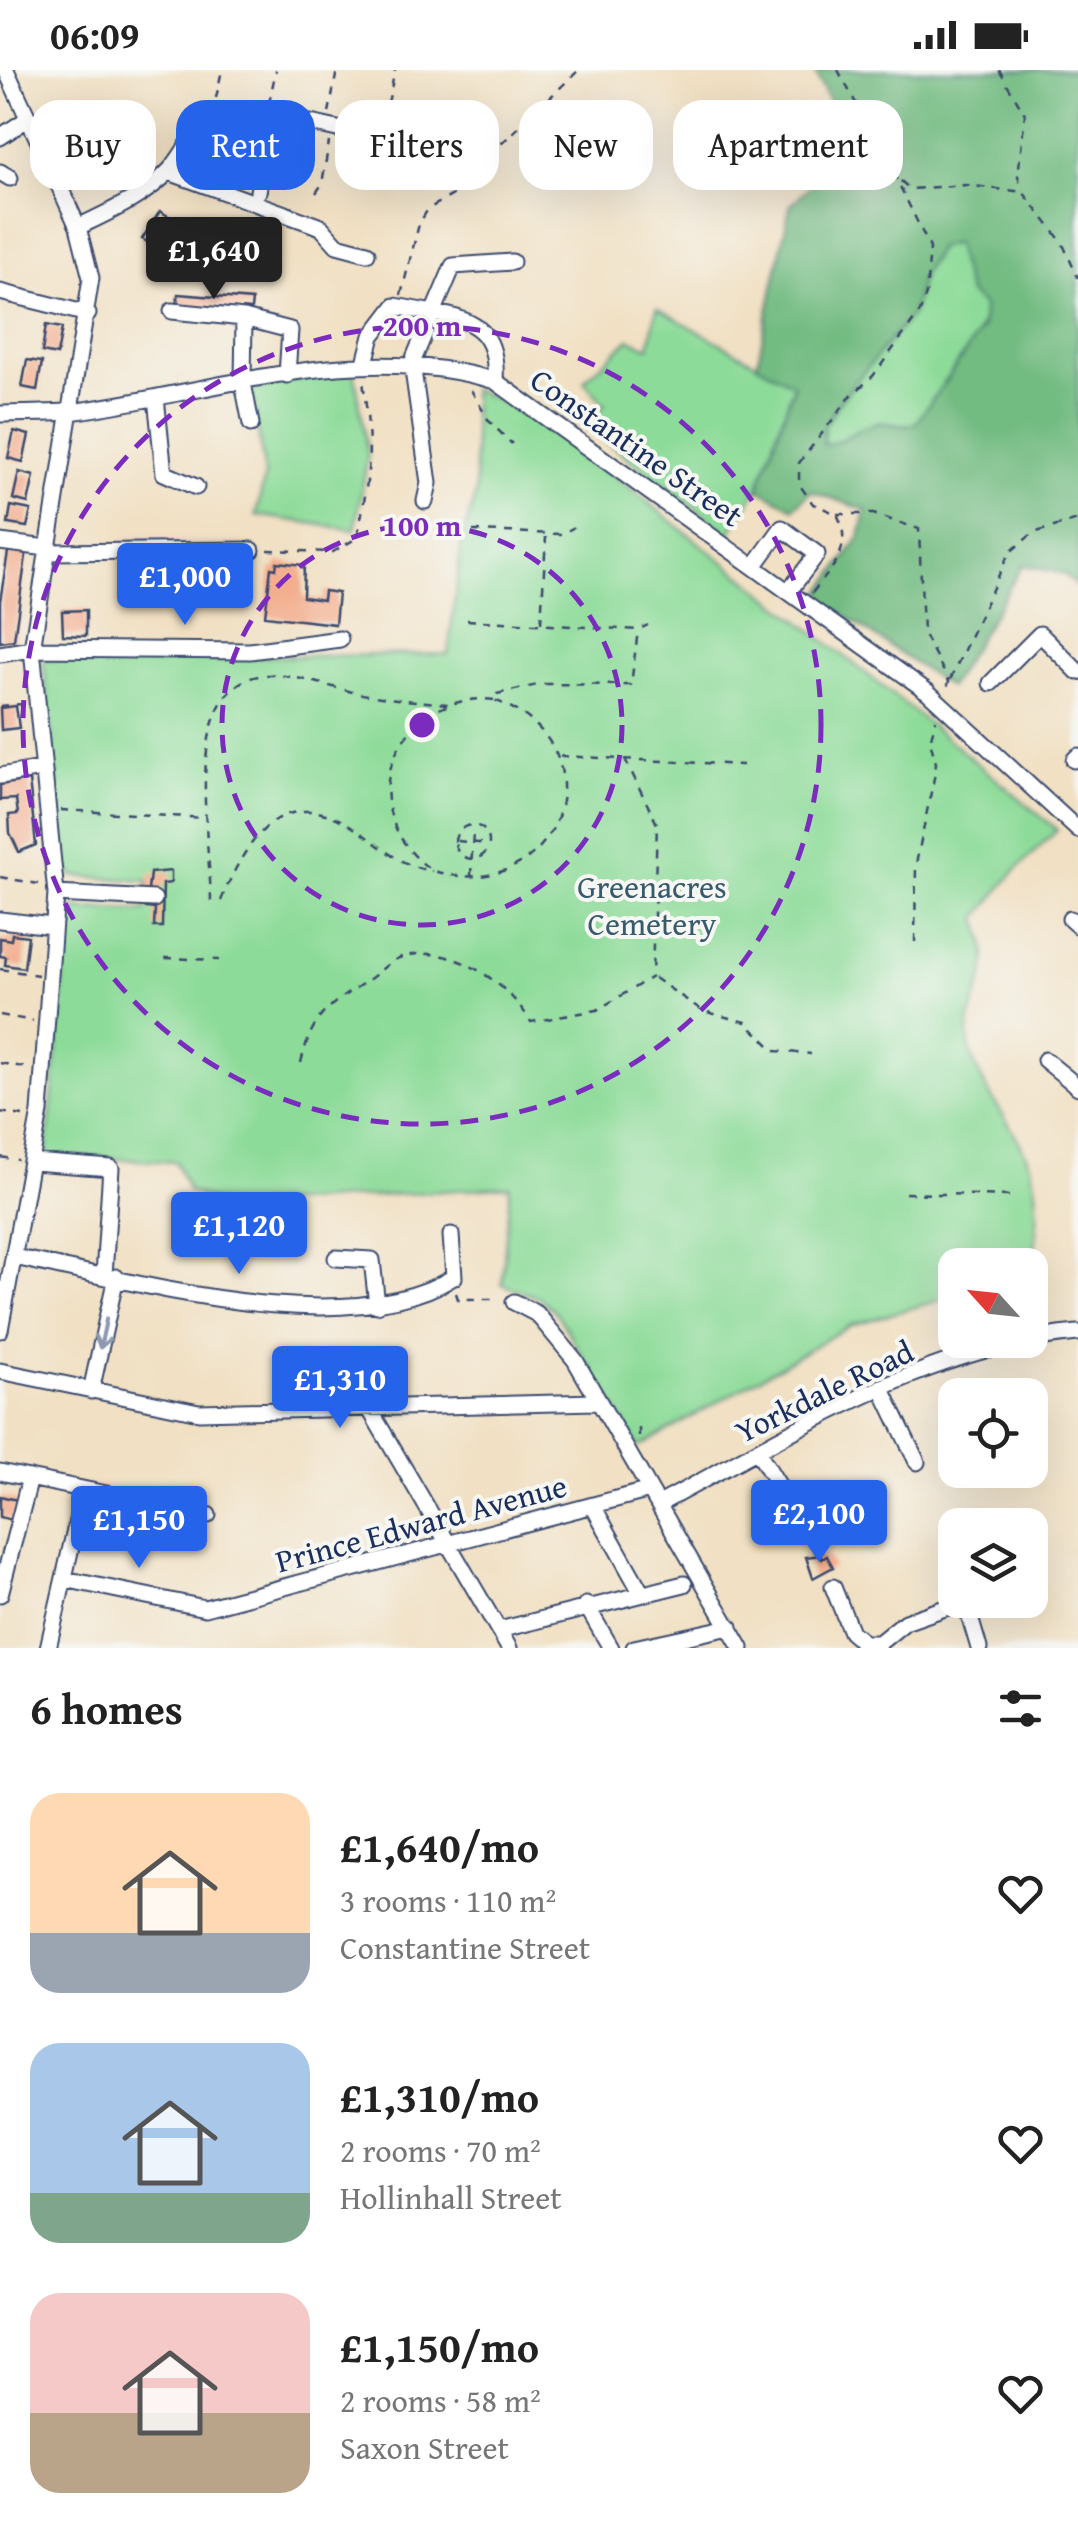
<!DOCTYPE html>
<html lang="en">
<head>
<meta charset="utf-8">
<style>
  :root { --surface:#fff; --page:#f6f6f6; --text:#222; --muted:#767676; --accent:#2563eb }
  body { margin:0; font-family:"Gentium Book Plus",serif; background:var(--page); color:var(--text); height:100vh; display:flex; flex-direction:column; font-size:38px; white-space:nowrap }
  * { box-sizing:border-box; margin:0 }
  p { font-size:32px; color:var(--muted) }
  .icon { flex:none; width:55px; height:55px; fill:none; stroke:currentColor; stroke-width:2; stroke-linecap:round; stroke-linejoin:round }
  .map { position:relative; height:1578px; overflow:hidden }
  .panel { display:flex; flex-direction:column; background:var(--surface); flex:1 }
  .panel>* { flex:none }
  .hud { position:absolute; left:30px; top:30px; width:1020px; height:90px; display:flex; gap:20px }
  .needle { width:65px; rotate:297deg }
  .tools { position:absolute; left:938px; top:1178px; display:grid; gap:20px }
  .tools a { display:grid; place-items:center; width:110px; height:110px; border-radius:20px; background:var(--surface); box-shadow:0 10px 40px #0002; font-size:50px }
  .price { position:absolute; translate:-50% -85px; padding:0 22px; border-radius:10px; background:var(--accent); color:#fff; font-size:32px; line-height:65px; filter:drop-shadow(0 2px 5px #0008) }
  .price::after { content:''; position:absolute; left:50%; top:60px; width:30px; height:22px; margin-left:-15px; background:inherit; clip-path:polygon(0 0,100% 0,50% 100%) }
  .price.on { background:#222; color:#fff }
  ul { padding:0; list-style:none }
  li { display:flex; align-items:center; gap:30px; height:250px; padding:0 30px }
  li span { display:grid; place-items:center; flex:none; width:280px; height:200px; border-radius:30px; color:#555 }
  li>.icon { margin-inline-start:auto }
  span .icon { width:120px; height:120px; fill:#fffc; stroke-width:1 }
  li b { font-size:42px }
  h2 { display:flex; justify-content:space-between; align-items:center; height:120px; padding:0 30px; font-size:42px }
  .chip { padding:0 35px; border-radius:30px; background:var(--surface); box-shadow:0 10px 40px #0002; font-size:35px; line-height:90px }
  .chip.on { background:var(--accent); color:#fff }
  .status { display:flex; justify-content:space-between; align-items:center; height:70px; padding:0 50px; background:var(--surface); direction:ltr }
  .status svg { height:28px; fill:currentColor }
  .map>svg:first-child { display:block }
  .green { fill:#8ddb99; stroke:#54857c; stroke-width:2.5 }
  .forest { fill:#72bb81; stroke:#467570; stroke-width:2.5; fill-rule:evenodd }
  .building { fill:#f3ac8b }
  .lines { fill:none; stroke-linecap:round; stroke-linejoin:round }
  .minor-casing { stroke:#3b4a6d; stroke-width:19 }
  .path { stroke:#3b4a6d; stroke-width:2.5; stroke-dasharray:8 8; stroke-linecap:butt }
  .minor { stroke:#fff; stroke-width:15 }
  .oneway { stroke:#8d97ae }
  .ring { fill:none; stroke:#7b2cbf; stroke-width:5; stroke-dasharray:18 12 }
  .labels { text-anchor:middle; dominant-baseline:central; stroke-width:8; stroke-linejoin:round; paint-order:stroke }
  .street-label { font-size:32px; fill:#1b2f5e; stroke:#f6f6f2 }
  .park-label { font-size:32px; fill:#385a6d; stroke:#f6f6f2 }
  .centre { fill:#7b2cbf; stroke:#f6f6f2; stroke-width:5 }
  .ring-label { font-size:30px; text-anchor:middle; font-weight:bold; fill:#7b2cbf; stroke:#f6f6f2; stroke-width:8; stroke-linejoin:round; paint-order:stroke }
</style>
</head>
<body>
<div class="status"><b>06:09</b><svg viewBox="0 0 49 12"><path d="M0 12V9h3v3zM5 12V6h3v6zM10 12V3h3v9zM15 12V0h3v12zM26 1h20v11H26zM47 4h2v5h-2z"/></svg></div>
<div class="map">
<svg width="1078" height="1578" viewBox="0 0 1078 1578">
  <rect width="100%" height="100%" fill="#f6f6f2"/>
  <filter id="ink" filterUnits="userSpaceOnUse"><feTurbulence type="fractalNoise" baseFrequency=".01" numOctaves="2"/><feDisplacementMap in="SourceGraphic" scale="20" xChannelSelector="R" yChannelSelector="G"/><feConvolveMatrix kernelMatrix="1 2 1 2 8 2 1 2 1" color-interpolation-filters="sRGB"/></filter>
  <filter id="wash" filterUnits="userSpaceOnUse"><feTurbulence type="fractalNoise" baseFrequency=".0048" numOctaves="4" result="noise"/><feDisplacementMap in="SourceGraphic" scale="40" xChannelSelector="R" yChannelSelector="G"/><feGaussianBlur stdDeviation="2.25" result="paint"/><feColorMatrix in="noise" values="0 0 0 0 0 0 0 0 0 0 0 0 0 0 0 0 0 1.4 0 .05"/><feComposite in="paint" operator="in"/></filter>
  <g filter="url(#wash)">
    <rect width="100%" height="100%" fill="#f1e0c3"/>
    <path class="green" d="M955,172C960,203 979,217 983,237C989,265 932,327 917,353C901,360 892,351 877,353C857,356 844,373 824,375L823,357L839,332L911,244L923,203L939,177Z
      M657,238L794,314L758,419L729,464L583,354L605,335L584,311L629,269L649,277Z
      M354,299L368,385L355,460L256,445L265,406L251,319Z
      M472,319C555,350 623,414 693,468C816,563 938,659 1057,760L1014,802L978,847C982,863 987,877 986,893C983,920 964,947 969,975C978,1017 1009,1048 1026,1085C1044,1121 1036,1168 1032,1207L1030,1195H955V1226L851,1255L639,1377L557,1244L540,1228L502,1214L510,1116L230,1137L188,1121L176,1092L46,1085L62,933L66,846L70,839L145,841L148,811L73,806L66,798L43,590L448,584L462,471L476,423Z"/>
    <path class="forest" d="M814,0H1078V518L1064,504L1023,495L949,617L818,527L860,467L866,440L811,421L794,438L758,419L794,315L757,294L790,136L850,75ZM955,173L968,223L983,236L982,258L916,353C901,360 892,351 877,353C857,356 845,373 824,375V357L839,332L912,244L923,203L938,178Z"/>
    <g id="blocks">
      <path class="building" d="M160,141L181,154L178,158L186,164L183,169L174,164L170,184L142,169Z
        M178,224L252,230L251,240L177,235Z
        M46,255L62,258L57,285L42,282Z
        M27,290L42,292L37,320L22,317Z
        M14,361L29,365L23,392L8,388Z
        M19,402L34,406L28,433L13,429Z
        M11,436L31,440L27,457L8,454Z
        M9,476L27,479L14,570L0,572V531Z
        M277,492L304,495L303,527L323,530L324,521L338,523L335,554L265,546L271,498L276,499Z
        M86,540V566L63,565L62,541Z
        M16,636L19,658L1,660L0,638Z
        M29,710L36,775L19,782L10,763L9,745L18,744L16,729L0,730V715Z
        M171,801V813L163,814L162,857H154L155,839L146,838L150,803Z
        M12,864L28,866L24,898L5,895L6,887L0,886V868L11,870Z
        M0,1426L17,1430L12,1450L0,1447Z
        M820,1485L822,1489L827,1486L833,1497L813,1508L806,1487Z"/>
    </g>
  </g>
  <g filter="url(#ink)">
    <use href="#blocks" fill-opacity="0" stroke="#3b4a6d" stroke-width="2.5"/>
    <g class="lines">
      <g class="minor-casing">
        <path id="minor" d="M0,67L29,48
          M388,70L435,84
          M0,102L10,108
          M169,102L321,157L337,175L367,183
          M258,122L270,47
          M78,157C109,142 146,126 170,100C186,83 197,50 221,43C249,35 354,64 388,70L393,47
          M0,222L88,244
          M172,241L244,248L243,313L251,354
          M244,248L290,260L287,305
          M366,289L372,266L395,236L433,243L453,196L512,192
          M156,328L164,403L196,417
          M0,344C25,343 52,344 77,341C215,322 358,269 495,311L928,622L1078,760
          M425,431L429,413L412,293L433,243C478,249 498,265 495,311
          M0,472L47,478
          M46,482L252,480
          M755,495L782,458L817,484L789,521
          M0,584L32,579L250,581L340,569
          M991,613L1040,564L1078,602
          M1074,690L1078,686
          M0,706L41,699
          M56,824L154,829
          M1070,849L1078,856
          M0,850L52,856
          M1045,990L1078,1017
          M33,1092L111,1098L104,1205
          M14,1187C132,1211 346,1274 454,1207L451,1165
          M336,1188L372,1190L377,1235
          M514,1232L537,1244L575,1290L741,1578
          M0,1260L40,1042L56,824L32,579L91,208L78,157L6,0
          M0,1301L199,1342L596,1332
          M881,1317L917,1392
          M91,1321L116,1207
          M369,1338L509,1578
          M758,1382L802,1454
          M0,1402L208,1445
          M659,1434C791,1364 925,1276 1078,1263
          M593,1436L641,1522
          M64,1509L205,1538L650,1420
          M833,1517L851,1562L864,1573H879L905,1552L965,1531L979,1578
          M0,1524L30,1408
          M586,1535L611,1578
          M499,1560L684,1514
          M48,1578L84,1420
          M634,1578L730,1557"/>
      </g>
      <path class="path" d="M838,0L895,106L910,119L965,115L1023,122L1062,172L1078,208
        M999,0L1025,44L1018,106L1022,120
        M216,28L222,0
        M269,33L276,0
        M388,33L395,0
        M329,43L337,0
        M316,123L322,114L329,72
        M401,225L419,154L428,139L469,116L481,93L579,0
        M471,320L489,351L512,374
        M837,444H873L919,459L923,563L949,611L947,619
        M473,461L562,464L574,457
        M268,480L333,482L357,468C371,402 372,378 363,311
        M812,523C833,497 854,478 837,444L813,434L799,414V393L851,326L873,306L920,242L926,224L930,178L895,106
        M467,550L638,560L648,555
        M541,553L546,467
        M950,610L1009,483L1033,463L1078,450
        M494,630C412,620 355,711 408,778C415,787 427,799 437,802C562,835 617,675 494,630L497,624L542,614L631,615L638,560
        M0,636L23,634
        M560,686L743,695
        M625,689L657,754L652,905
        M61,740L207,748
        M455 772a17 17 0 1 1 34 0a17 17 0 1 1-34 0Z
        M457,771L489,774
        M471,806L473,759
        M0,807L38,814
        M211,831C210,768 177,600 275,605C303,607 330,617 357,623C387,629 418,631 448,634
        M221,831C244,773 282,712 351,756C381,775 396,795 432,801
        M915,872L916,794L934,708L936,693L930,671L936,649
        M165,888L219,890
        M0,899L38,905
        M654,908L703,941L746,952L775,981L811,984
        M0,945L33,951
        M0,993L28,998
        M301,993C313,942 329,936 371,908C381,901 389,891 402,887C451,872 507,912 531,952L597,940L652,907
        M0,1042L23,1046
        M0,1087L18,1090
        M905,1123L1012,1126
        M456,1223L458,1229H498
        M639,1358V1371"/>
      <use href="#minor" class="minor"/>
    </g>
    <defs><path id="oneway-shaft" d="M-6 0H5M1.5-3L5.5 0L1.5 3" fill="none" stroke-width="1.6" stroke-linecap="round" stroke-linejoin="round" transform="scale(2.5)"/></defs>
    <use class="oneway" href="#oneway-shaft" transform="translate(103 1264) rotate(102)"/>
  </g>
  <g class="ring">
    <circle cx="422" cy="655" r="200"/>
    <circle cx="422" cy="655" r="399"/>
  </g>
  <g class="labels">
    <g class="street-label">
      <text transform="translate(637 377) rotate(35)">Constantine Street</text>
      <text transform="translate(824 1321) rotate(-26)">Yorkdale Road</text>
      <text transform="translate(421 1453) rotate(-15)">Prince Edward Avenue</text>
    </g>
    <g class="park-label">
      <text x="652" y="816">Greenacres<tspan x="652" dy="37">Cemetery</tspan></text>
    </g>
  </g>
  <circle cx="422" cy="655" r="15" class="centre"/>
  <g class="ring-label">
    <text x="422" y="266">200 m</text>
    <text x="422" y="466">100 m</text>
  </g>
</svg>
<div class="tools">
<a><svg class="needle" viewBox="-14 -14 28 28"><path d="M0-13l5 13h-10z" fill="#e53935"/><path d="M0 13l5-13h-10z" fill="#767676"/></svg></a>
<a><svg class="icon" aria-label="locate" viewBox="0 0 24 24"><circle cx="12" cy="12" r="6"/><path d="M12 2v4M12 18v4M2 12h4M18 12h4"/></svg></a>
<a><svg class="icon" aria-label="layers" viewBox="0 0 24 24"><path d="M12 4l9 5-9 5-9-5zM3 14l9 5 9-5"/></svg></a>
</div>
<b class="price on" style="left:214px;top:232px">£1,640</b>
<b class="price" style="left:185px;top:558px">£1,000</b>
<b class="price" style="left:239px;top:1207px">£1,120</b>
<b class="price" style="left:340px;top:1361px">£1,310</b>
<b class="price" style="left:819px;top:1495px">£2,100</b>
<b class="price" style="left:139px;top:1501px">£1,150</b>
<div class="hud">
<a class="chip">Buy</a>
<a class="chip on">Rent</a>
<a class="chip">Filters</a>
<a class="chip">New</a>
<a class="chip">Apartment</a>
</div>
</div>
<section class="panel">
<h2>6 homes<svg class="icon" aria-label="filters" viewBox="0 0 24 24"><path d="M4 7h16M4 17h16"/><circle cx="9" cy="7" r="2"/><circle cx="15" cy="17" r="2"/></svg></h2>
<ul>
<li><span style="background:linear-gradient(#ffd9b3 70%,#9aa5b1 0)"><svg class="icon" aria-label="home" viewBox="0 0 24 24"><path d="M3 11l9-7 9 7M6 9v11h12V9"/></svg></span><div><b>£1,640/mo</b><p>3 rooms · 110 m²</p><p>Constantine Street</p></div><svg class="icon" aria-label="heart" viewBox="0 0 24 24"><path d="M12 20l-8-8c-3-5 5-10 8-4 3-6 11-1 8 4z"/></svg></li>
<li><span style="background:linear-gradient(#a9c7e8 75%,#7fa58c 0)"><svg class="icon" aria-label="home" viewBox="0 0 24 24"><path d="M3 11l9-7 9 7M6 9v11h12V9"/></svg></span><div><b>£1,310/mo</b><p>2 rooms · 70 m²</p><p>Hollinhall Street</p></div><svg class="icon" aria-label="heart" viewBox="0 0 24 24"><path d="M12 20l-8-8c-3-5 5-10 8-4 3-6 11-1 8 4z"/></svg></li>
<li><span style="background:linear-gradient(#f6c9c9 60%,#b9a48a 0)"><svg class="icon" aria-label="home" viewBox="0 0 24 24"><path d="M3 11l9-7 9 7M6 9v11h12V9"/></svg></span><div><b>£1,150/mo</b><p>2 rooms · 58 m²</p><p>Saxon Street</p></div><svg class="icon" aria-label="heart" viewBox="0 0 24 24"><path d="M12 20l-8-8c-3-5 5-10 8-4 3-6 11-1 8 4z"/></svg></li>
</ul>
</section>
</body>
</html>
